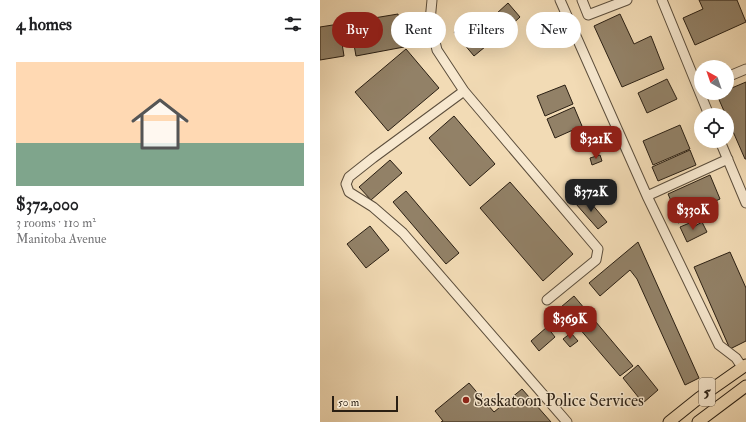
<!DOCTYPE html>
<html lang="en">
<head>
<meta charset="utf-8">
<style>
  :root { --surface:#fff; --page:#f6f6f6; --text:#202124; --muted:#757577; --accent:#8f2418 }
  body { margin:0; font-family:"IM FELL Double Pica",serif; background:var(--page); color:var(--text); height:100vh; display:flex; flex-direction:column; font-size:15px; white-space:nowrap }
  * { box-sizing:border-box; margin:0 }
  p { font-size:13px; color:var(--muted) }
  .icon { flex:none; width:22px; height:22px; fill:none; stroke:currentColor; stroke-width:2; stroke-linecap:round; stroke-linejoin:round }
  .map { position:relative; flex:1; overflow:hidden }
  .side { display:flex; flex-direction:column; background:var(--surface); width:320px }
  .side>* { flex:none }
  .hud { position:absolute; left:12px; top:12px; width:354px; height:36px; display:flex; gap:8px }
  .needle { width:26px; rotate:320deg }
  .buttons { position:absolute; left:374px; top:60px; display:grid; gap:8px }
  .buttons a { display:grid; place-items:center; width:40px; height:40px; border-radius:50%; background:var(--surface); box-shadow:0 4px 16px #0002; font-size:20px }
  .scale { position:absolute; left:12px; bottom:10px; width:66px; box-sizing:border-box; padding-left:4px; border:2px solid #2a1f13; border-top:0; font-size:11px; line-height:14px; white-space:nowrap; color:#2a1f13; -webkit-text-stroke:3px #f7e8cf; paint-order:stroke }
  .price { position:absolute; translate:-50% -34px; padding:0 9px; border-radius:8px; background:var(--accent); color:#fff; font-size:13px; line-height:26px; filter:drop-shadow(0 1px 2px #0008) }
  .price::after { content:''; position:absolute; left:50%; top:24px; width:12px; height:9px; margin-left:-6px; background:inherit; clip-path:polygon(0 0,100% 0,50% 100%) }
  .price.active { background:#222; color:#fff }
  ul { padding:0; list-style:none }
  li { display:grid; align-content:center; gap:8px; height:212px; padding:0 16px }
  li span { display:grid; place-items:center; height:124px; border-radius:0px; color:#555 }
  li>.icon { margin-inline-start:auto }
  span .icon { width:72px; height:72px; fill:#fffc; stroke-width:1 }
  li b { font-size:17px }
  h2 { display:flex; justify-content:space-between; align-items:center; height:48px; padding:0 16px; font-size:17px }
  .pill { padding:0 14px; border-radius:18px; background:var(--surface); box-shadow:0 4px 16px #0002; font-size:14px; line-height:36px }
  .pill.active { background:var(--accent); color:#fff }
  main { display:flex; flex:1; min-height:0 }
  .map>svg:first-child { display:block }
  .building { fill:#928167; stroke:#2a1f13 }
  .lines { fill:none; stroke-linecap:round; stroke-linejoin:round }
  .minor-casing { stroke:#5c4e3c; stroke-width:11 }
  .major-casing { stroke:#2a1f13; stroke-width:13 }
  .minor { stroke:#f7e8cf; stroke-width:9 }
  .major { stroke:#f2dbb5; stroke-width:11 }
  .poi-dot { fill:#8f2418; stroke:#f7e8cf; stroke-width:1.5 }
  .labels { text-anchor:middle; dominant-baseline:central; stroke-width:3; stroke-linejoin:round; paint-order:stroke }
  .shield { fill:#f7e8cf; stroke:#685b4b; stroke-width:1 }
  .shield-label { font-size:16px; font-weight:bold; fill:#2a1f13 }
  .poi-label { font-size:17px; fill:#2a1f13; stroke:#f7e8cf; text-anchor:start }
</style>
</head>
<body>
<main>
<section class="side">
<h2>4 homes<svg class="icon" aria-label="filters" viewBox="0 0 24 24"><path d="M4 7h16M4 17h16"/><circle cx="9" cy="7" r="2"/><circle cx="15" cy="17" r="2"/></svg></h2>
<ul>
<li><span style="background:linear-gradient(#ffd9b3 65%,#7fa58c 0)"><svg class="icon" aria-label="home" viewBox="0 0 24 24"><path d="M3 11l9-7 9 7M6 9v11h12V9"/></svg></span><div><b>$372,000</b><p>3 rooms · 110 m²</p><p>Manitoba Avenue</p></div></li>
</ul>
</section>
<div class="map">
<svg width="426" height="422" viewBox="0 0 426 422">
  <rect width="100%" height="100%" fill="#f2dbb5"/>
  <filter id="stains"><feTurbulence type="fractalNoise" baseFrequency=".005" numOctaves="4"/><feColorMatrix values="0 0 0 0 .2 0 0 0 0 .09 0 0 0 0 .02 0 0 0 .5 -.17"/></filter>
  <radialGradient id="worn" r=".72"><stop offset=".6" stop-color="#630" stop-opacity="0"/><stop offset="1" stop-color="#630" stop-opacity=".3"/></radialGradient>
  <path class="building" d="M379,0H417L426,22L375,45L363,18L383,9Z
    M188,3L200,17L188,28L176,14Z
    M78,14L84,47L36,56L30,22Z
    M300,14L314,44L331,36L344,69L302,87L274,26Z
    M174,15L186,29L174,40L162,26Z
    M151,18L171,42L154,56L134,32Z
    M19,24L24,56L0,60V27Z
    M86,49L119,88L68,131L35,92Z
    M347,79L357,99L327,113L318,93Z
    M426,82V159H425L397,95L407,93V90Z
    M245,85L253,104L225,116L217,96Z
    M254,107L262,126L235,138L227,119Z
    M134,116L175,164L150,186L109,138Z
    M360,125L370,149L333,165L323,141Z
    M370,150L376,165L338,181L332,167Z
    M280,155L282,161L272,165L270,158Z
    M70,160L82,173L51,200L39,187Z
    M390,175L400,199L389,204L388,200L366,210L370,219L358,223L353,211L355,210L348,194Z
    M190,182L253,254L223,281L160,208Z
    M280,187L288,196L279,203L272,195Z
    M86,191L139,253L126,264L73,202Z
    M265,196L287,222L278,229L256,204Z
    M372,222L375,226L382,222L387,232L367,242L360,227Z
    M50,226L69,250L46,268L27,244Z
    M318,242L379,378L365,385L317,279L310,270L280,296L269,283Z
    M410,252L426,288V341L410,349L374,267Z
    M254,296L313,366L300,376L241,307Z
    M227,327L235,337L219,351L211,341Z
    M251,333L258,341L250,347L243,339Z
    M318,365L338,390L323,403L303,378Z
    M149,383L174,412L202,389L231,422H121L123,421L115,411Z"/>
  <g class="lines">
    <g class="minor-casing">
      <path id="minor" d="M112,0L110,21L117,50L144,91L278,249L276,260L227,300
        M240,0L327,196L399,345L416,358L422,367
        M262,0L268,15L307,0
        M342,0L389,115
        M407,77L426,69
        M144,91L53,158L29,177L26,184L29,192L53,207L83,233L247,422
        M400,141L426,203
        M327,196L408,159"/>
    </g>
    <g class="major-casing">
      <path id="major" d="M349,422L379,398L426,365
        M378,422L426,386"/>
    </g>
    <use href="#minor" class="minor"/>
    <use href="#major" class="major"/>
  </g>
  <circle class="poi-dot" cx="146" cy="400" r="4"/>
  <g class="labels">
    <rect class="shield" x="379" y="378" width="16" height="28" rx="3"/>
    <g class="shield-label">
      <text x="387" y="392">5</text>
    </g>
    <g class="poi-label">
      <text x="154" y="400">Saskatoon Police Services</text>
    </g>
  </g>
  <rect width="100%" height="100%" filter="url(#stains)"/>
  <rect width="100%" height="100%" fill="url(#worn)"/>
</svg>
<div class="buttons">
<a><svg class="needle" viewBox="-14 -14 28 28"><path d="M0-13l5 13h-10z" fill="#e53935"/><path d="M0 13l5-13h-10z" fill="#757577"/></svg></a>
<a><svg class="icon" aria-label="locate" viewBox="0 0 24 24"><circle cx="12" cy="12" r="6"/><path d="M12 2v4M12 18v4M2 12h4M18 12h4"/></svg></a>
</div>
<div class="scale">50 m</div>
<b class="price" style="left:276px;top:160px">$321K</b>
<b class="price active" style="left:271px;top:213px">$372K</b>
<b class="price" style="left:373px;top:231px">$330K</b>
<b class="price" style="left:250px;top:340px">$369K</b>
<div class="hud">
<a class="pill active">Buy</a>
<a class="pill">Rent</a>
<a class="pill">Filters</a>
<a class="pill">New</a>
</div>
</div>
</main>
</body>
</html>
